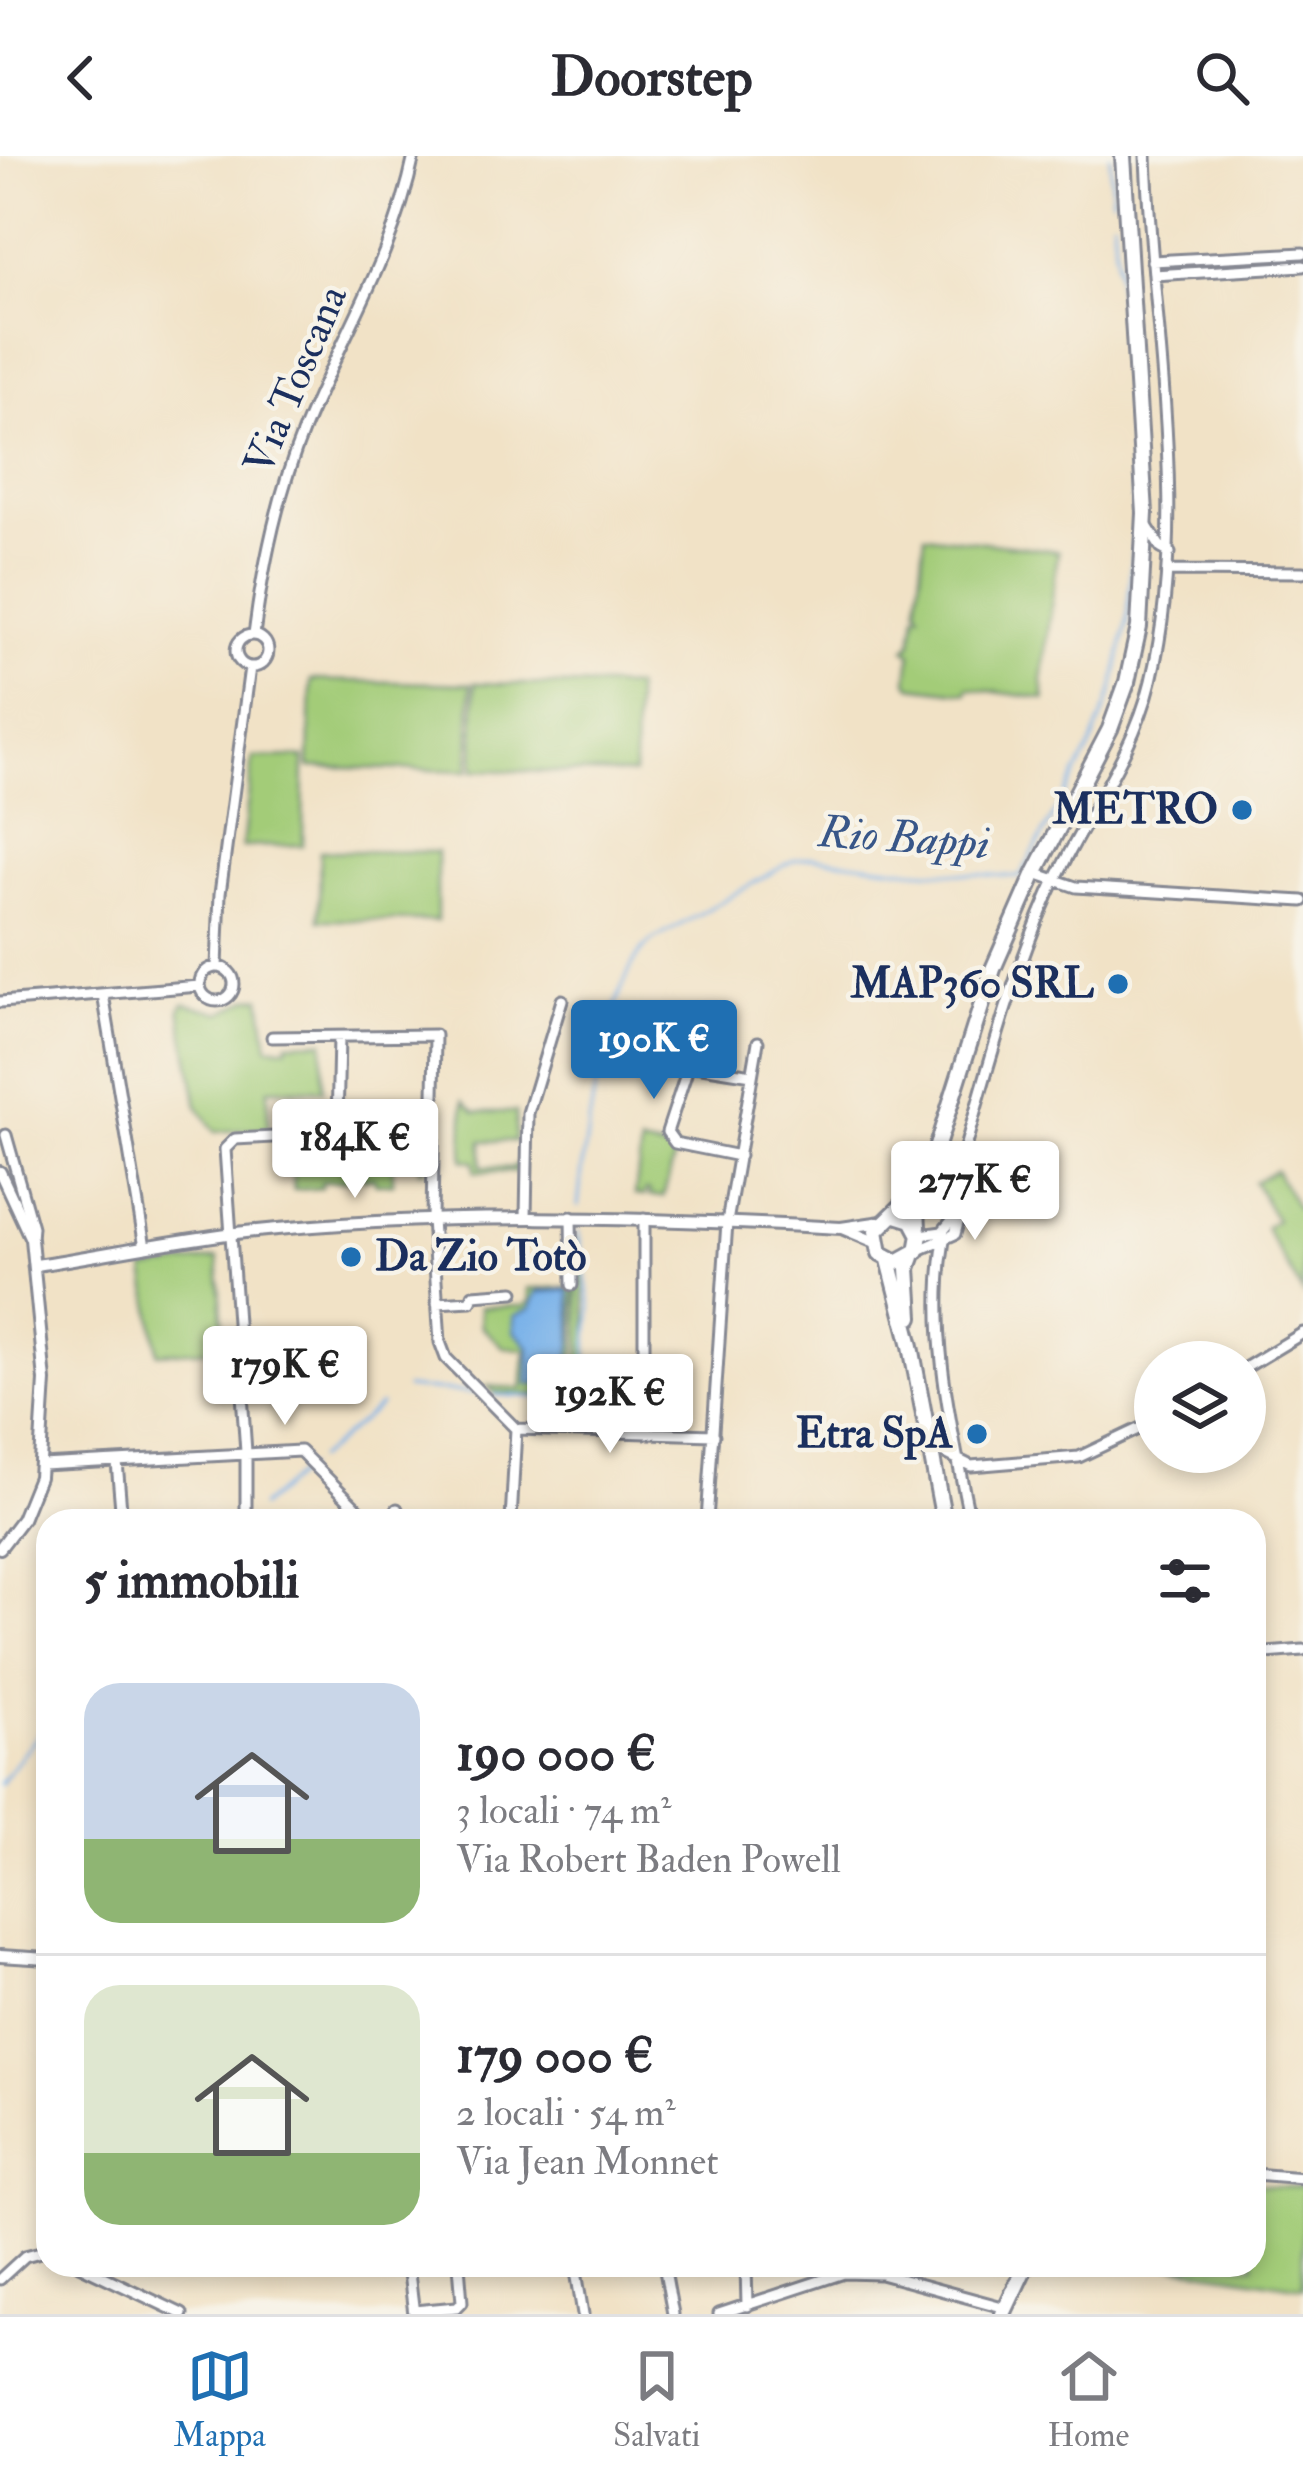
<!DOCTYPE html>
<html lang="it">
<head>
<meta charset="utf-8">
<style>
  :root { --surface:#fff; --page:#f2f2f3; --text:#2b2b33; --muted:#7c7c81; --line:#e1e1e2; --accent:#1f6fb2 }
  body { margin:0; font-family:"IM FELL Double Pica",serif; background:var(--page); color:var(--text); height:100vh; display:flex; flex-direction:column; font-size:45px; white-space:nowrap }
  * { box-sizing:border-box; margin:0 }
  p { font-size:39px; color:var(--muted) }
  .icon { flex:none; width:66px; height:66px; fill:none; stroke:currentColor; stroke-width:2; stroke-linecap:round; stroke-linejoin:round }
  .map { position:relative; flex:1; overflow:hidden }
  .sheet { position:absolute; left:36px; top:1353px; width:1230px; height:768px; display:flex; flex-direction:column; background:var(--surface); border-radius:36px; box-shadow:0 6px 18px #0003 }
  .sheet>* { flex:none }
  .tools { position:absolute; left:1134px; top:1185px; display:grid; gap:24px }
  .tools a { display:grid; place-items:center; width:132px; height:132px; border-radius:50%; background:var(--surface); box-shadow:0 6px 18px #0003; font-size:60px }
  .price { position:absolute; translate:-50% -102px; padding:0 27px; border-radius:12px; background:#fff; color:#222; font-size:39px; line-height:78px; filter:drop-shadow(0 3px 6px #0008) }
  .price::after { content:''; position:absolute; left:50%; top:72px; width:36px; height:27px; margin-left:-18px; background:inherit; clip-path:polygon(0 0,100% 0,50% 100%) }
  .price.selected { background:var(--accent); color:#fff }
  ul { padding:0; list-style:none }
  li { display:flex; align-items:center; gap:36px; height:300px; padding:0 48px }
  li+li { border-top:3px solid var(--line) }
  li span { display:grid; place-items:center; flex:none; width:336px; height:240px; border-radius:36px; color:#555 }
  li>.icon { margin-inline-start:auto }
  span .icon { width:144px; height:144px; fill:#fffc; stroke-width:1 }
  li b { font-size:51px }
  h2 { display:flex; justify-content:space-between; align-items:center; height:144px; padding:0 48px; font-size:51px }
  header { display:flex; justify-content:space-between; align-items:center; height:156px; padding:0 48px; background:var(--surface); font-size:54px; font-weight:700 }
  .tab-bar { display:flex; justify-content:space-around; align-items:center; height:168px; border-top:3px solid var(--line); background:var(--surface); font-size:33px; color:var(--muted) }
  .tab-bar a { display:grid; justify-items:center; gap:6px }
  .tab-bar .selected { color:var(--accent) }
  .map>svg:first-child { display:block }
  .green { fill:#a3cc78; stroke:#5f7e6b; stroke-width:3 }
  .water { fill:#7ab2e9; stroke:#4a70a4; stroke-width:3 }
  .lines { fill:none; stroke-linecap:round; stroke-linejoin:round }
  .stream { stroke:#7ab2e9; stroke-width:3 }
  .minor-casing { stroke:#868892; stroke-width:15 }
  .tertiary-casing { stroke:#868892; stroke-width:16 }
  .primary-casing { stroke:#868892; stroke-width:20 }
  .minor { stroke:#fff; stroke-width:9 }
  .tertiary { stroke:#fff; stroke-width:10 }
  .primary { stroke:#fff; stroke-width:14 }
  .poi-dot { fill:#1f6fb2; stroke:#f7f3e8; stroke-width:4.5 }
  .labels { text-anchor:middle; dominant-baseline:central; stroke-width:9; stroke-linejoin:round; paint-order:stroke }
  .street-label { font-size:42px; fill:#1b2f5e; stroke:#f7f3e8 }
  .poi-label { font-size:42px; font-weight:bold; fill:#1b2f5e; stroke:#f7f3e8; text-anchor:end }
  .water-label { font-size:45px; font-style:italic; fill:#385688; stroke:#f7f3e8 }
</style>
</head>
<body>
<header><svg class="icon" aria-label="back" viewBox="0 0 24 24"><path d="M15 5l-7 7 7 7"/></svg>Doorstep<svg class="icon" aria-label="search" viewBox="0 0 24 24"><circle cx="10" cy="10" r="6"/><path d="M15 15l6 6"/></svg></header>
<div class="map">
<svg width="1303" height="2158" viewBox="0 0 1303 2158">
  <rect width="100%" height="100%" fill="#f7f3e8"/>
  <filter id="ink" filterUnits="userSpaceOnUse"><feTurbulence type="fractalNoise" baseFrequency=".00833" numOctaves="2"/><feDisplacementMap in="SourceGraphic" scale="24" xChannelSelector="R" yChannelSelector="G"/><feConvolveMatrix kernelMatrix="1 2 1 2 8 2 1 2 1" color-interpolation-filters="sRGB"/></filter>
  <filter id="wash" filterUnits="userSpaceOnUse"><feTurbulence type="fractalNoise" baseFrequency=".004" numOctaves="4" result="noise"/><feDisplacementMap in="SourceGraphic" scale="48" xChannelSelector="R" yChannelSelector="G"/><feGaussianBlur stdDeviation="2.7" result="paint"/><feColorMatrix in="noise" values="0 0 0 0 0 0 0 0 0 0 0 0 0 0 0 0 0 1.4 0 .05"/><feComposite in="paint" operator="in"/></filter>
  <g filter="url(#wash)">
    <rect width="100%" height="100%" fill="#f1e2c6"/>
    <path class="green" d="M925,379L1058,395L1042,525L1045,543L968,532L967,537L911,530L908,525L911,497L905,493L912,487L916,458L920,457L917,451Z
      M311,524L471,528L469,615L309,611Z
      M475,527L635,531L634,618L474,614Z
      M304,601L303,689L242,691L253,602Z
      M320,695L437,696V765L319,764Z
      M261,841L268,891H287L288,886L323,885V934L268,933V972L215,976L198,951L180,853L184,847L222,857L250,842Z
      M464,945L476,956H516L515,985H482L481,1011L511,1012L517,1008V1016H475L474,1005L463,1004Z
      M351,987L352,1024L322,1026L321,1032L294,1034L291,989Z
      M361,989L425,990L424,1014H420L419,998L392,999L393,1027L375,1028L374,1022H363Z
      M641,989L676,996L663,1041L649,1040L650,1035L646,1034L644,1040L635,1039Z
      M1275,1014L1297,1052L1303,1050V1138L1265,1072L1276,1064L1254,1026Z
      M574,1082C582,1109 604,1238 566,1241L581,1195Z
      M218,1102L224,1193L158,1197L145,1114Z
      M574,1131L576,1193L562,1241L495,1237L487,1230L522,1233L526,1194L503,1191L481,1170L480,1151L524,1150L530,1144L528,1133Z
      M1254,2028L1303,2032V2131L1165,2109H1254Z"/>
    <path class="water" d="M569,1134C573,1166 578,1203 554,1228H528L529,1191L514,1175V1160L530,1153L537,1136Z"/>
    <g class="lines">
      <path class="stream" d="M1110,0L1112,43
        M578,1050C584,990 606,824 650,786L794,704L812,701L913,714L1020,721L1090,592L1113,534L1127,466L1135,360L1113,64
        M406,1232L474,1237
        M495,1239L573,1243L583,1237L591,1151L578,1075
        M317,1303L380,1249
        M260,1351L307,1311
        M0,1628L48,1566"/>
    </g>
  </g>
  <g filter="url(#ink)">
    <g class="lines">
      <g class="minor-casing">
        <path id="minor" d="M1152,105L1303,97
          M1154,119L1303,110
          M1147,370L1161,392L1170,397
          M1168,415L1303,416
          M236 495a16 16 0 1 1 32 0a16 16 0 1 1-32 0Z
          M254,479C263,408 277,340 304,273C342,179 393,102 414,0
          M1035,717L1076,731L1303,745
          M217,810L220,738L250,511
          M200 828a17 17 0 1 1 34 0a17 17 0 1 1-34 0Z
          M103,838L145,1091
          M0,846L200,830
          M272,881L435,879L432,1063L440,1186L446,1202L516,1273L511,1365
          M6,979L32,1071L31,1083
          M739,1000L675,987L667,976L689,909L752,919
          M526,1061L528,957L562,844
          M571,1061L572,1129
          M920,1079L942,1076L953,1063L954,1030C983,931 1007,832 1049,737C1081,666 1133,601 1151,525C1191,359 1152,170 1146,0
          M944,1084C928,1177 952,1274 970,1365
          M917,1095L955,1078L960,1060L956,1046
          M437,1147L471,1145L473,1139L514,1136
          M1245,1212L1303,1177
          M644,1230V1063
          M516,1273L714,1279
          M929,1280L947,1298L971,1310L1079,1301L1155,1265
          M117,1306L122,1365
          M42,1309L300,1295L368,1363H392L397,1353
          M246,1365V1296L225,993L235,983L329,978L337,970L339,881
          M707,1365L727,1066L758,886
          M1254,1498L1303,1494
          M1254,2018L1303,2022
          M79,2109L182,2158
          M408,2109L414,2158
          M575,2109L583,2158
          M664,2109L673,2158
          M746,2109L747,2150
          M0,2123L25,2100L48,2094
          M414,2155L457,2151L462,2146L459,2109
          M719,2158L844,2117L881,2118L1006,2152"/>
      </g>
      <g class="tertiary-casing">
        <path id="tertiary" d="M0,1016L31,1083L45,1225L39,1321L22,1363L0,1392
          M844,1073L875,1086
          M36,1109C102,1099 169,1085 236,1077C437,1055 639,1061 841,1072L882,1066
          M0,1800L48,1803"/>
      </g>
      <g class="primary-casing">
        <path id="primary" d="M896,1059L912,1064L920,1079L917,1095L897,1106L880,1097L876,1075L919,1033
          M918,1071L917,1053L993,813L1035,717L1110,573L1127,526L1139,471L1145,357L1123,0
          M889,1104L911,1190L944,1365
          M911,1161L908,1112L912,1101
          M1003,2158L1026,2109"/>
      </g>
      <use href="#minor" class="minor"/>
      <use href="#tertiary" class="tertiary"/>
      <use href="#primary" class="primary"/>
    </g>
  </g>
  <g class="poi-dot">
    <circle cx="1242" cy="654" r="12"/>
    <circle cx="1118" cy="828" r="12"/>
    <circle cx="351" cy="1101" r="12"/>
    <circle cx="977" cy="1278" r="12"/>
  </g>
  <g class="labels">
    <g class="street-label">
      <text transform="translate(296 224) rotate(-67)">Via Toscana</text>
    </g>
    <g class="poi-label">
      <text x="1218" y="654">METRO</text>
      <text x="1094" y="828">MAP360 SRL</text>
      <text x="375" y="1101" text-anchor="start">Da Zio Totò</text>
      <text x="953" y="1278">Etra SpA</text>
    </g>
    <g class="water-label">
      <text transform="translate(904 682) rotate(4)">Rio Bappi</text>
    </g>
  </g>
</svg>
<div class="tools">
<a><svg class="icon" aria-label="layers" viewBox="0 0 24 24"><path d="M12 4l9 5-9 5-9-5zM3 14l9 5 9-5"/></svg></a>
</div>
<b class="price selected" style="left:654px;top:946px">190K €</b>
<b class="price" style="left:355px;top:1045px">184K €</b>
<b class="price" style="left:975px;top:1087px">277K €</b>
<b class="price" style="left:285px;top:1272px">179K €</b>
<b class="price" style="left:610px;top:1300px">192K €</b>
<section class="sheet">
<h2>5 immobili<svg class="icon" aria-label="filters" viewBox="0 0 24 24"><path d="M4 7h16M4 17h16"/><circle cx="9" cy="7" r="2"/><circle cx="15" cy="17" r="2"/></svg></h2>
<ul>
<li><span style="background:linear-gradient(#c9d6e8 65%,#8fb573 0)"><svg class="icon" aria-label="home" viewBox="0 0 24 24"><path d="M3 11l9-7 9 7M6 9v11h12V9"/></svg></span><div><b>190 000 €</b><p>3 locali · 74 m²</p><p>Via Robert Baden Powell</p></div></li>
<li><span style="background:linear-gradient(#dfe7d0 70%,#8fb573 0)"><svg class="icon" aria-label="home" viewBox="0 0 24 24"><path d="M3 11l9-7 9 7M6 9v11h12V9"/></svg></span><div><b>179 000 €</b><p>2 locali · 54 m²</p><p>Via Jean Monnet</p></div></li>
</ul>
</section>
</div>
<nav class="tab-bar">
<a class="selected"><svg class="icon" aria-label="map" viewBox="0 0 24 24"><path d="M3 6l6-2 6 2 6-2v14l-6 2-6-2-6 2zM9 4v14M15 6v14"/></svg>Mappa</a>
<a><svg class="icon" aria-label="saved" viewBox="0 0 24 24"><path d="M7 4h10v16l-5-4-5 4z"/></svg>Salvati</a>
<a><svg class="icon" aria-label="home" viewBox="0 0 24 24"><path d="M3 11l9-7 9 7M6 9v11h12V9"/></svg>Home</a>
</nav>
</body>
</html>
